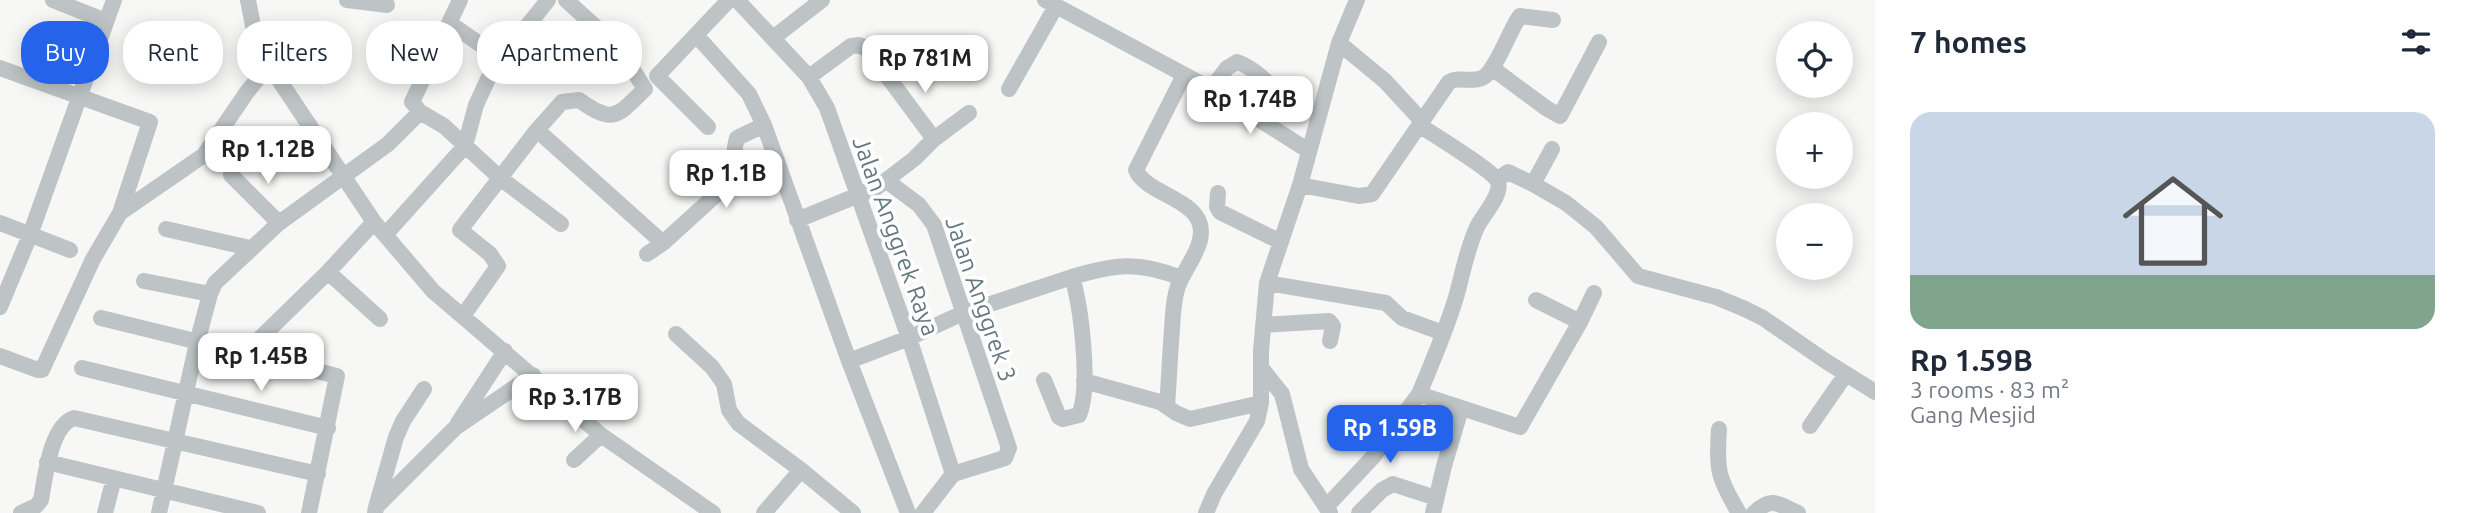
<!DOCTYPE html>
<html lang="en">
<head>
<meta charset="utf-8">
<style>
  :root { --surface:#fff; --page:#f6f6f7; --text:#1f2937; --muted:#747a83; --line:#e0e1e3; --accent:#2563eb }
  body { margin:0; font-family:Ubuntu,sans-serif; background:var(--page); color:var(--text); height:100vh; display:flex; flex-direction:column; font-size:26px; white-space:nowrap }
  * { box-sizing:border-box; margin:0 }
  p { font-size:23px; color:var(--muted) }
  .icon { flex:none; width:38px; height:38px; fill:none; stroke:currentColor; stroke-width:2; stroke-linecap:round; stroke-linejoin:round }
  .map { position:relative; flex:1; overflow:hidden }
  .drawer { display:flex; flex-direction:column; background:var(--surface); width:595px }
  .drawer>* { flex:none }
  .hud { position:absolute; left:21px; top:21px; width:665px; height:63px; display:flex; gap:14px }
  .buttons { position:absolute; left:1776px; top:21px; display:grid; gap:14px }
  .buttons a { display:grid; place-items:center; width:77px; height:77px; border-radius:50%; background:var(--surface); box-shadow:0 4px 18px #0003; font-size:35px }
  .price { position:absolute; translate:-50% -60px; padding:0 16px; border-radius:14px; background:#fff; color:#222; font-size:23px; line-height:46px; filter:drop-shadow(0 2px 4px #0008) }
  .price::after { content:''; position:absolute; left:50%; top:42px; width:21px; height:16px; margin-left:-10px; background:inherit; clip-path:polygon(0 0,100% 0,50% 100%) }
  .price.on { background:var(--accent); color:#fff }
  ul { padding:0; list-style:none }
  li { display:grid; align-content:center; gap:14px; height:371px; padding:0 35px }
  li+li { border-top:2px solid var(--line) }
  li span { display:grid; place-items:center; height:217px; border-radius:21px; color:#555 }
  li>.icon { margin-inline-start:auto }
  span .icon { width:126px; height:126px; fill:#fffc; stroke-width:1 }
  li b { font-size:30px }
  h2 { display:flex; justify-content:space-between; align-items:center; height:84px; padding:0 35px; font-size:30px }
  .pill { padding:0 24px; border-radius:28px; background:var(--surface); box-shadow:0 4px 18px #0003; font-size:24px; line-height:63px }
  .pill.on { background:var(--accent); color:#fff }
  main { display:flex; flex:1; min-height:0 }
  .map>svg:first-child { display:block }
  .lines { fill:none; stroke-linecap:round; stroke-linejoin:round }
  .minor { stroke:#bec4c6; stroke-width:16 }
  .labels { text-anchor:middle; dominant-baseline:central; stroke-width:7; stroke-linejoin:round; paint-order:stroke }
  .street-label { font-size:24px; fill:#64787e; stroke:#fff }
</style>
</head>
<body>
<main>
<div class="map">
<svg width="1875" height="513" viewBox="0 0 1875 513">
  <rect width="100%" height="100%" fill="#f7f7f5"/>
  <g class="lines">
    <path class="minor" d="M53,0L106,21
      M248,0L254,31L269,65L374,222L433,291L601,435L713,513
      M347,0L387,5
      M460,0L412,102L420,112L444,126L500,178L561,224
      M737,0L809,77L827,108L909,338L953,474
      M1045,0L1211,89L1309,151
      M451,24L501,59
      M696,35L749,94L764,125L849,361L908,513
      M773,38L822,0
      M1339,43L1385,81L1421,120
      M0,68L150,122L120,213
      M1492,68L1546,108L1560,116L1599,42
      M1009,89L1056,6
      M1211,89L1227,68L1237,62C1255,68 1269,84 1281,97
      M1419,125C1434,135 1490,169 1497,180C1505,192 1482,216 1477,227C1467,249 1463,271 1457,294C1447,328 1433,361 1419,394L1520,427L1580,322
      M708,127L657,76L729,0
      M537,130L663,243
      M934,139L969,113
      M231,175L279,223
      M1497,180L1508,172L1533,184L1566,203L1596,227L1638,276L1716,297L1745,309L1763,318L1827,362L1875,392
      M887,181L919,205L934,225L1009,448L1005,458L953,474L923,513
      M1533,184L1552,149
      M1300,185L1359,196L1372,194L1449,82C1459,76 1471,83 1482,78C1495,73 1510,29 1520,16L1553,20
      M1218,193L1217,207L1220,212L1281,242
      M797,220L876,188L914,159L934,139L867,49L859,45L851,46L809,77
      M0,223L70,250
      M166,229L250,248
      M385,235L465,146L476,105L488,79L501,59L548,0
      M647,254L663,243L730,182C736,169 732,153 737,138L764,125
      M328,272L380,319
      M1072,277C1115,264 1139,261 1181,278
      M144,281L210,294
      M1267,283L1386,303L1402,318L1443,333
      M1536,300L1580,322L1594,293
      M0,307L30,235L114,0
      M463,316L498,266L490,254L460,230L537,130L562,102L579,100C614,125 617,116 645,89L619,48L566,0
      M101,318L337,376L309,513
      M1263,325L1329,321L1333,326L1330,341
      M676,334L712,367L724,384L729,410L738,423L801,470L853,513
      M245,353L328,272L374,222
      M0,356L38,370H42L93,259L120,213L204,155L247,92L269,65
      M849,361L909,338L963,313L1072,277C1081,306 1091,387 1079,415L1063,419L1059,417L1044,380
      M82,368L328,428
      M1263,370L1282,394L1301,469L1330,513
      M1084,381L1160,402L1176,413L1190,419L1261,403
      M1167,406C1169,380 1170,355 1172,329C1173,315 1173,300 1178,286C1185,266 1212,239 1196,216C1183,197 1144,190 1136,170L1184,75
      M458,423L505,351
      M1810,426L1846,374
      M1719,429C1716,470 1718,478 1739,513
      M574,460L601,435
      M47,462L258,513
      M377,504L396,437L403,421L424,389
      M1327,506L1373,457L1419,394
      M21,513L36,506L41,500C45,478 50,426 74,418L318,474
      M105,513L114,478
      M159,513L197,343L210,294L215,283L279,223L388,144L420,112
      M375,513L376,507L455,428L533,375
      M764,513L801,470
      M1206,513L1214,494L1257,421L1261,403V351L1267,283L1300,185L1339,43L1357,0
      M1359,513L1382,490L1393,484L1436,498
      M1433,513L1444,466L1461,409
      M1754,513C1772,496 1778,504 1798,513"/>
  </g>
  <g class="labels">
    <g class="street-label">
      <text transform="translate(896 236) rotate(70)">Jalan Anggrek Raya</text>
      <text transform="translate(981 299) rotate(71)">Jalan Anggrek 3</text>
    </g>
  </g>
</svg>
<div class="buttons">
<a><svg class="icon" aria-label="locate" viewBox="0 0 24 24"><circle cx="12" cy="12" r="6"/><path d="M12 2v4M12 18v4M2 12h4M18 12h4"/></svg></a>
<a>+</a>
<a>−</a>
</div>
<b class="price" style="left:925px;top:95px">Rp 781M</b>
<b class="price" style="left:1250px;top:136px">Rp 1.74B</b>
<b class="price" style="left:268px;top:186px">Rp 1.12B</b>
<b class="price" style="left:726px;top:210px">Rp 1.1B</b>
<b class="price" style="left:261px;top:393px">Rp 1.45B</b>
<b class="price" style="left:575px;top:434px">Rp 3.17B</b>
<b class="price on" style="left:1390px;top:465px">Rp 1.59B</b>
<div class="hud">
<a class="pill on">Buy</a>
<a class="pill">Rent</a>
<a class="pill">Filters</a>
<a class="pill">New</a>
<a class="pill">Apartment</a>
</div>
</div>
<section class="drawer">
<h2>7 homes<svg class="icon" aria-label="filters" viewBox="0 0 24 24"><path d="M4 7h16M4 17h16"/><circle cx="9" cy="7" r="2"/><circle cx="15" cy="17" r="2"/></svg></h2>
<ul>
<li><span style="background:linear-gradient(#c9d6e8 75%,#7fa58c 0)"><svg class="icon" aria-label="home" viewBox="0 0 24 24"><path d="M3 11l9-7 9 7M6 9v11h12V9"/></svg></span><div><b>Rp 1.59B</b><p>3 rooms · 83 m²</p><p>Gang Mesjid</p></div></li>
</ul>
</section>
</main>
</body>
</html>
